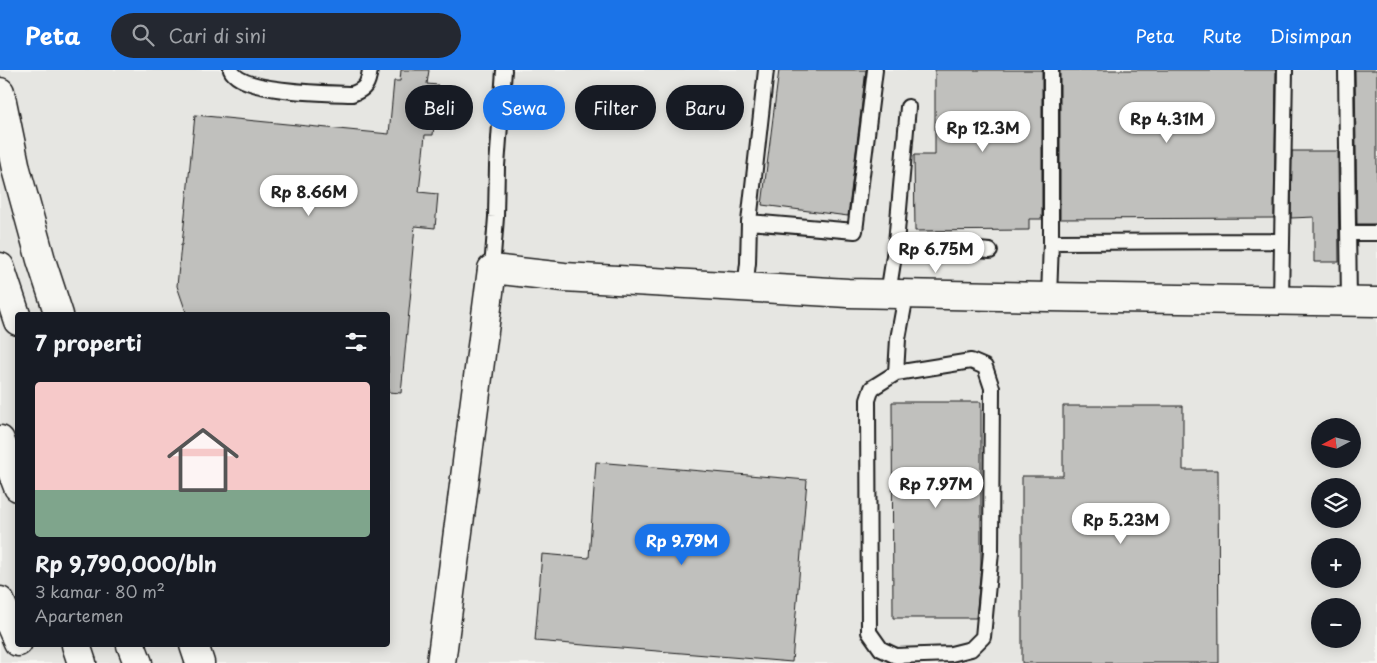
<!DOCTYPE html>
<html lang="id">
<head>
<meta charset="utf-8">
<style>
  :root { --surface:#171b24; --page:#242831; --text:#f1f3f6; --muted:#9ea1a6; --line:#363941; --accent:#1a73e8 }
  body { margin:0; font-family:"Playpen Sans",sans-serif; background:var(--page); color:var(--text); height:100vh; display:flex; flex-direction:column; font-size:19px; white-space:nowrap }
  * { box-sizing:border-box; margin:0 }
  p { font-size:16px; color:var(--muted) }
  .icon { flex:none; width:28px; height:28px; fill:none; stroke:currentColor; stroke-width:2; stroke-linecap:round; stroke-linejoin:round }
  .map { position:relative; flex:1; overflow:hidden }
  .drawer { position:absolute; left:15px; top:242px; width:375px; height:335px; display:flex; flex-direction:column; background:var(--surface); border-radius:5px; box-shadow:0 2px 12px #0003 }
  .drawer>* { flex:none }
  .hud { position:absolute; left:405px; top:15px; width:475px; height:45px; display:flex; gap:10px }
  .needle { width:32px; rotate:263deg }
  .fabs { position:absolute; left:1311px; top:348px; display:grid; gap:10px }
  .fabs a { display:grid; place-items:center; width:50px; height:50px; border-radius:50%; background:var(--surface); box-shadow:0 2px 12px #0003; font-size:25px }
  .price { position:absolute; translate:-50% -42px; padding:0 11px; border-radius:18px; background:#fff; color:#222; font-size:16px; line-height:32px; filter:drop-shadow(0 1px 2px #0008) }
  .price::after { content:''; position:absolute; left:50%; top:30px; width:15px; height:11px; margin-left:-8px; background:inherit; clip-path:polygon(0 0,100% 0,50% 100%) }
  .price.active { background:var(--accent); color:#fff }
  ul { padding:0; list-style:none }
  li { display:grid; align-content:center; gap:10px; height:265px; padding:0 20px }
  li+li { border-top:1px solid var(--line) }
  li span { display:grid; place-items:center; height:155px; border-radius:5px; color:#555 }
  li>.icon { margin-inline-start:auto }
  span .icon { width:90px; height:90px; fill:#fffc; stroke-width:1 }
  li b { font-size:21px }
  h2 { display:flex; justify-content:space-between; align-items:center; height:60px; padding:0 20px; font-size:21px }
  .tag { padding:0 18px; border-radius:22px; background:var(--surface); box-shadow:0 2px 12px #0003; font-size:18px; line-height:45px }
  .tag.active { background:var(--accent); color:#fff }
  header { display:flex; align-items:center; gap:30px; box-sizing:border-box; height:70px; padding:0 25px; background:var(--accent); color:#fff }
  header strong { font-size:24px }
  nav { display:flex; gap:28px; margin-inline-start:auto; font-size:18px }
  .search { width:350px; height:45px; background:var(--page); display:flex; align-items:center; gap:12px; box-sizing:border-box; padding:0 18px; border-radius:28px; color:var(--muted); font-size:19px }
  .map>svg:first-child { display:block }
  .built { fill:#e6e6e2; fill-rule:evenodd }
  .building { fill:#c0c0bd; stroke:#1c1c1c }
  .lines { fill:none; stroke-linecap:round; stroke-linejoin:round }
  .service-casing { stroke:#1c1c1c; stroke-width:18 }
  .tertiary-casing { stroke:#1c1c1c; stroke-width:31 }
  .motorway-casing { stroke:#1c1c1c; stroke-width:31 }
  .service { stroke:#f6f6f2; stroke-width:14 }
  .tertiary { stroke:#f6f6f2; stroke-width:28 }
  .motorway { stroke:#f6f6f2; stroke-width:28 }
</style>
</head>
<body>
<header>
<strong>Peta</strong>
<div class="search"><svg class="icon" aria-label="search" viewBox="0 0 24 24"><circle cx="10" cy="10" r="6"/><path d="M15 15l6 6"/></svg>Cari di sini</div>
<nav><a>Peta</a><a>Rute</a><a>Disimpan</a></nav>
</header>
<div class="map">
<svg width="1377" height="593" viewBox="0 0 1377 593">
  <rect width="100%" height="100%" fill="#f6f6f2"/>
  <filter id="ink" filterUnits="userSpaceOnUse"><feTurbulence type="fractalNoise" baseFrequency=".02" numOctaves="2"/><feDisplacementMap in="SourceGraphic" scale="10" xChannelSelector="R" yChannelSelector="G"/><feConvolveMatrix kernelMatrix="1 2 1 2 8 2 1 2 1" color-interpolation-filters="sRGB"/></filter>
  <g filter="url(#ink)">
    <path class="built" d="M0,0H1377V593H0ZM18,245H388V575H18ZM1320,356H1352V389H1320ZM1320,416H1352V449H1320ZM1320,476H1352V509H1320ZM1320,536H1352V569H1320Z"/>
    <path class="building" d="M401,0H429L427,14L438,15L433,65H425L419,122L438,124L435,158L415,156L410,210H412L401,323L388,322V245H187L177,216L181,175H182L195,45L389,64L394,11H400Z
      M779,0H866L848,146L762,135Z
      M935,0H1042V149H1029V160L915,161L914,85H935Z
      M1060,0H1276L1274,148L1060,149Z
      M1355,0H1377V154H1357Z
      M1292,81H1338L1339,192H1314V147L1291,148Z
      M892,332H981V497L976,548H893Z
      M1063,336H1183V400H1218L1219,593H1022V406H1063Z
      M596,392L807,410L792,592L535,571L542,484L589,488Z"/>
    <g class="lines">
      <g class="service-casing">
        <path id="service" d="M231,0C241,23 328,23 352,24C366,19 368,14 370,0
          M766,0L749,152L855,161L875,0
          M1346,0L1349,232
          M1349,163H1377
          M1051,172L1282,171
          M896,173L908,37
          M492,199L496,147L497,96L504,0
          M745,218L748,193L749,152
          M888,224L896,173L990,181
          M1049,227L1051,172V0
          M1281,230L1285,0
          M896,303L872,318L868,330L869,562L881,579L896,586L951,584L971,579L983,567L991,482L992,318L985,297L971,291L896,303L898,269L906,225"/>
      </g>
      <g class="tertiary-casing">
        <path id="tertiary" d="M441,593L492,199L564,207L848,223L1049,227L1377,232"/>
      </g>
      <g class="motorway-casing">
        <path id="motorway" d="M0,22L16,99L41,190L59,245
          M0,197L18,251
          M0,370L18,417
          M0,531L18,572
          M76,575L82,593
          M131,575L138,593
          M194,575L200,593"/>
      </g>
      <use href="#service" class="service"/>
      <use href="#tertiary" class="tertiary"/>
      <use href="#motorway" class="motorway"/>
    </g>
  </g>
</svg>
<div class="fabs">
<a><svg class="needle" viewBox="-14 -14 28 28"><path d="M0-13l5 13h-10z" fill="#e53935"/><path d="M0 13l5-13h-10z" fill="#9ea1a6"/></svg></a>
<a><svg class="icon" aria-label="layers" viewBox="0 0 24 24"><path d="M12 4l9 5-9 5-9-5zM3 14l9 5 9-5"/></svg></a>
<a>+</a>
<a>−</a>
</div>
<b class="price" style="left:1167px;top:74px">Rp 4.31M</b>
<b class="price" style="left:983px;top:83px">Rp 12.3M</b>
<b class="price" style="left:309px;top:147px">Rp 8.66M</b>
<b class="price" style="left:936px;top:204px">Rp 6.75M</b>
<b class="price" style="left:936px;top:439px">Rp 7.97M</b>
<b class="price" style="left:1121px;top:475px">Rp 5.23M</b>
<b class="price active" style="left:682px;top:496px">Rp 9.79M</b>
<div class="hud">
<a class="tag">Beli</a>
<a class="tag active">Sewa</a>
<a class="tag">Filter</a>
<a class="tag">Baru</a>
</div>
<section class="drawer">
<h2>7 properti<svg class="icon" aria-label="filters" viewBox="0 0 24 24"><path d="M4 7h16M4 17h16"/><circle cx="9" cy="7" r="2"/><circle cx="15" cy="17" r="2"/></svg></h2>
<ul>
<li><span style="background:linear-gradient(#f6c9c9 70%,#7fa58c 0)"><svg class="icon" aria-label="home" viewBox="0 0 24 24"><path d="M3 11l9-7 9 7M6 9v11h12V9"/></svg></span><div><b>Rp 9,790,000/bln</b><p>3 kamar · 80 m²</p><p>Apartemen</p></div></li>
</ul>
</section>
</div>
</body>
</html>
